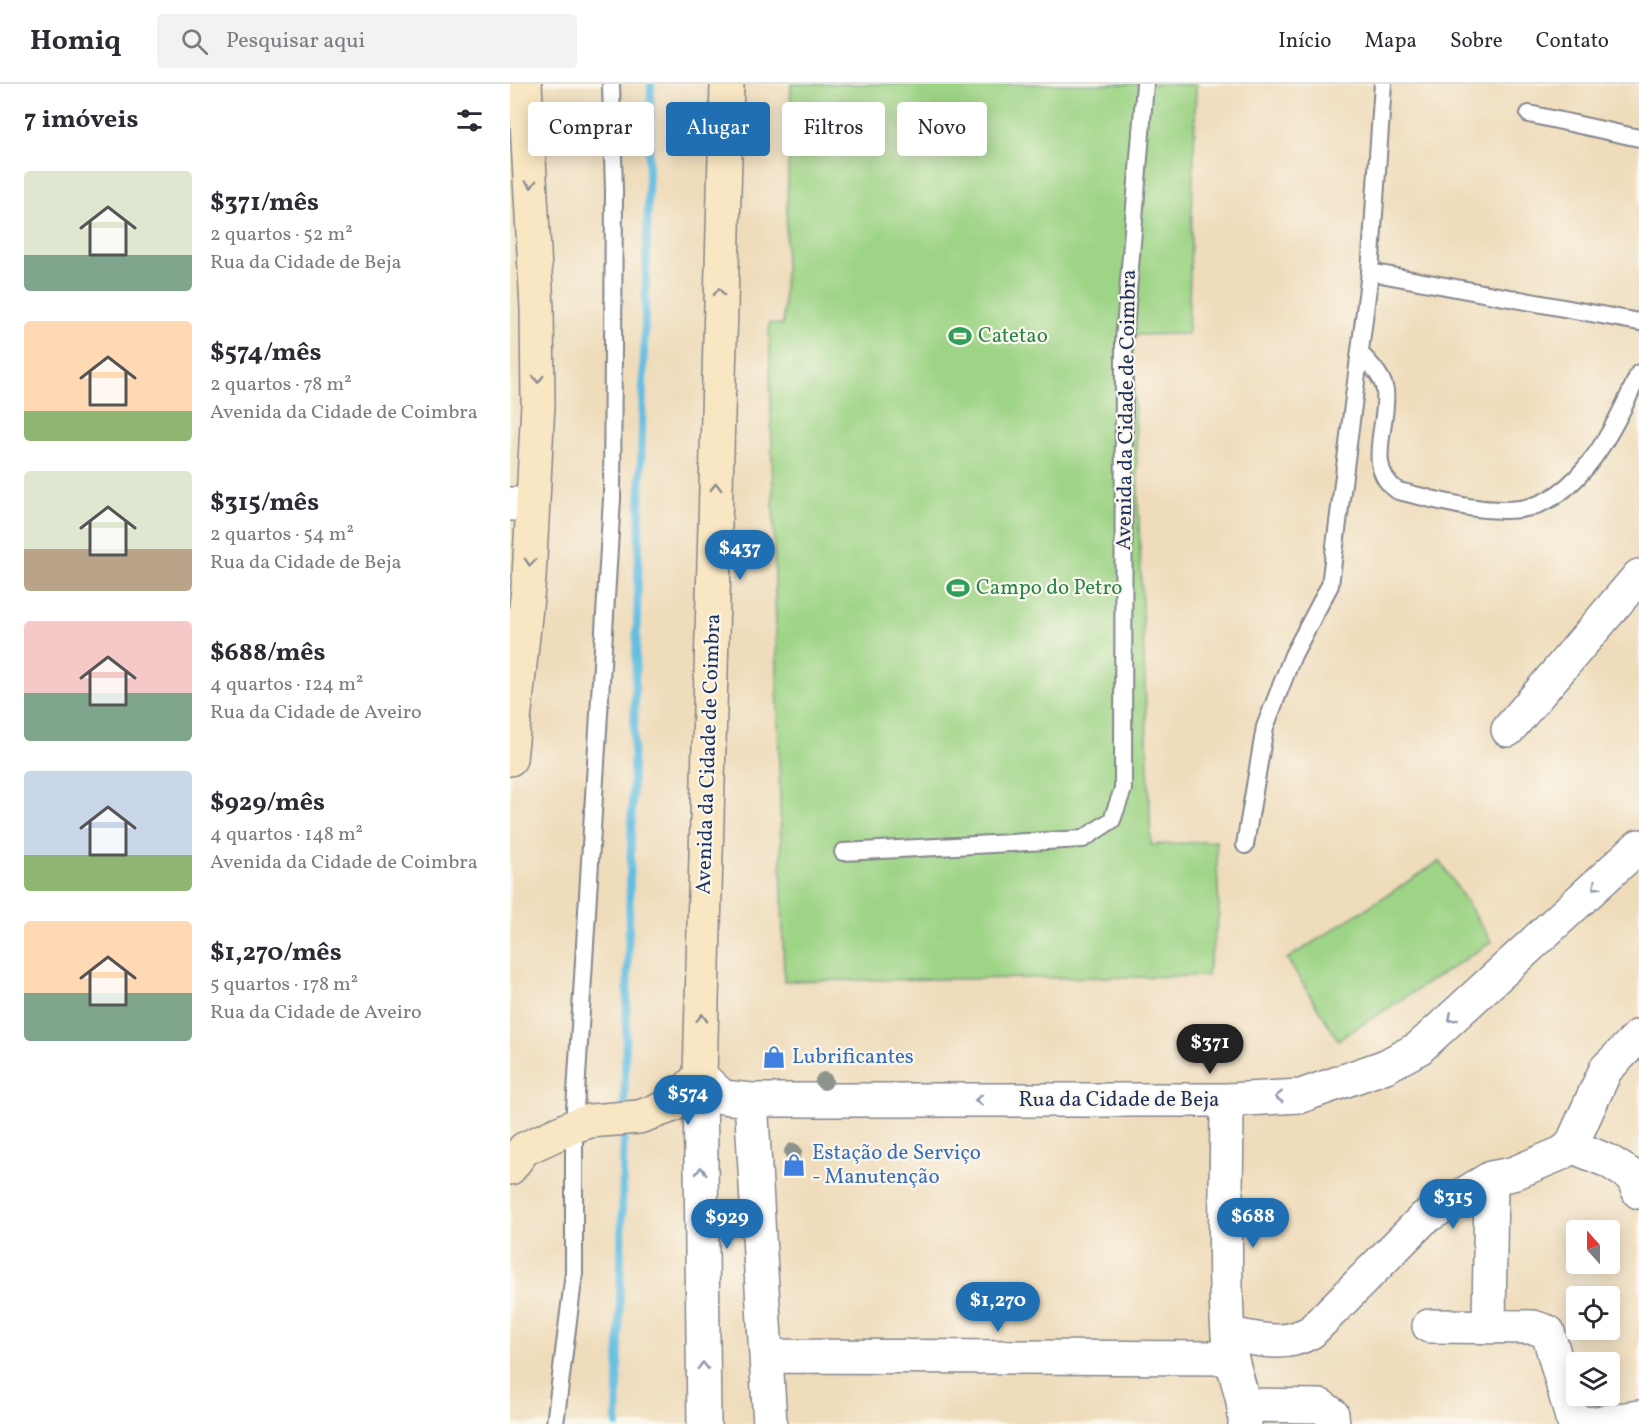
<!DOCTYPE html>
<html lang="pt">
<head>
<meta charset="utf-8">
<style>
  :root { --surface:#fff; --page:#f2f2f3; --text:#2b2b33; --muted:#7c7c81; --line:#e1e1e2; --accent:#1f6fb2 }
  body { margin:0; font-family:Vollkorn,serif; background:var(--page); color:var(--text); height:100vh; display:flex; flex-direction:column; font-size:22px; white-space:nowrap }
  * { box-sizing:border-box; margin:0 }
  p { font-size:20px; color:var(--muted) }
  .icon { flex:none; width:33px; height:33px; fill:none; stroke:currentColor; stroke-width:2; stroke-linecap:round; stroke-linejoin:round }
  .map { position:relative; flex:1; overflow:hidden }
  .details { display:flex; flex-direction:column; background:var(--surface); width:510px }
  .details>* { flex:none }
  .guide { position:absolute; left:18px; top:18px; width:570px; height:54px; display:flex; gap:12px }
  .needle { width:39px; rotate:339deg }
  .fabs { position:absolute; left:1056px; top:1136px; display:grid; gap:12px }
  .fabs a { display:grid; place-items:center; width:54px; height:54px; border-radius:6px; background:var(--surface); box-shadow:0 3px 15px #0003; font-size:30px }
  .price { position:absolute; translate:-50% -51px; padding:0 14px; border-radius:21px; background:var(--accent); color:#fff; font-size:20px; line-height:39px; filter:drop-shadow(0 2px 3px #0008) }
  .price::after { content:''; position:absolute; left:50%; top:36px; width:18px; height:14px; margin-left:-9px; background:inherit; clip-path:polygon(0 0,100% 0,50% 100%) }
  .price.selected { background:#222; color:#fff }
  ul { padding:0; list-style:none }
  li { display:flex; align-items:center; gap:18px; height:150px; padding:0 24px }
  li span { display:grid; place-items:center; flex:none; width:168px; height:120px; border-radius:6px; color:#555 }
  li>.icon { margin-inline-start:auto }
  span .icon { width:72px; height:72px; fill:#fffc; stroke-width:1 }
  li b { font-size:26px }
  h2 { display:flex; justify-content:space-between; align-items:center; height:72px; padding:0 24px; font-size:26px }
  .tag { padding:0 21px; border-radius:6px; background:var(--surface); box-shadow:0 3px 15px #0003; font-size:21px; line-height:54px }
  .tag.selected { background:var(--accent); color:#fff }
  header { display:flex; align-items:center; gap:36px; box-sizing:border-box; height:84px; padding:0 30px; background:var(--surface); border-bottom:2px solid var(--line) }
  header strong { font-size:28px }
  nav { display:flex; gap:33px; margin-inline-start:auto; font-size:21px }
  .search { width:420px; height:54px; background:var(--page); display:flex; align-items:center; gap:15px; box-sizing:border-box; padding:0 21px; border-radius:6px; color:var(--muted); font-size:22px }
  main { display:flex; flex:1; min-height:0 }
  .map>svg:first-child { display:block }
  .green { fill:#9ed486; stroke:#5c8272; stroke-width:1.5 }
  .lines { fill:none; stroke-linecap:round; stroke-linejoin:round }
  .stream { stroke:#63bee1; stroke-width:8 }
  .lane-casing { stroke:#85868c; stroke-width:20 }
  .street-casing { stroke:#85868c; stroke-width:36 }
  .secondary-casing { stroke:#85868c; stroke-width:36 }
  .lane { stroke:#fff; stroke-width:16 }
  .street { stroke:#fff; stroke-width:33 }
  .secondary { stroke:#f9e7c3; stroke-width:33 }
  .tree { fill:#8d938d }
  .oneway { stroke:#8a8b90 }
  .oneway2 { stroke:#8d97ae }
  .labels { text-anchor:middle; dominant-baseline:central; stroke-width:4.5; stroke-linejoin:round; paint-order:stroke }
  .leisure-label { font-size:21px; fill:#27864d; stroke:#fbf7ec; text-anchor:start }
  .street-label { font-size:21px; fill:#1b2f5e; stroke:#fbf7ec }
  .shop-label { font-size:21px; fill:#366cbe; stroke:#fbf7ec; text-anchor:start }
</style>
</head>
<body>
<header>
<strong>Homiq</strong>
<div class="search"><svg class="icon" aria-label="search" viewBox="0 0 24 24"><circle cx="10" cy="10" r="6"/><path d="M15 15l6 6"/></svg>Pesquisar aqui</div>
<nav><a>Início</a><a>Mapa</a><a>Sobre</a><a>Contato</a></nav>
</header>
<main>
<section class="details">
<h2>7 imóveis<svg class="icon" aria-label="filters" viewBox="0 0 24 24"><path d="M4 7h16M4 17h16"/><circle cx="9" cy="7" r="2"/><circle cx="15" cy="17" r="2"/></svg></h2>
<ul>
<li><span style="background:linear-gradient(#dfe7d0 70%,#7fa58c 0)"><svg class="icon" aria-label="home" viewBox="0 0 24 24"><path d="M3 11l9-7 9 7M6 9v11h12V9"/></svg></span><div><b>$371/mês</b><p>2 quartos · 52 m²</p><p>Rua da Cidade de Beja</p></div></li>
<li><span style="background:linear-gradient(#ffd9b3 75%,#8fb573 0)"><svg class="icon" aria-label="home" viewBox="0 0 24 24"><path d="M3 11l9-7 9 7M6 9v11h12V9"/></svg></span><div><b>$574/mês</b><p>2 quartos · 78 m²</p><p>Avenida da Cidade de Coimbra</p></div></li>
<li><span style="background:linear-gradient(#dfe7d0 65%,#b9a48a 0)"><svg class="icon" aria-label="home" viewBox="0 0 24 24"><path d="M3 11l9-7 9 7M6 9v11h12V9"/></svg></span><div><b>$315/mês</b><p>2 quartos · 54 m²</p><p>Rua da Cidade de Beja</p></div></li>
<li><span style="background:linear-gradient(#f6c9c9 60%,#7fa58c 0)"><svg class="icon" aria-label="home" viewBox="0 0 24 24"><path d="M3 11l9-7 9 7M6 9v11h12V9"/></svg></span><div><b>$688/mês</b><p>4 quartos · 124 m²</p><p>Rua da Cidade de Aveiro</p></div></li>
<li><span style="background:linear-gradient(#c9d6e8 70%,#8fb573 0)"><svg class="icon" aria-label="home" viewBox="0 0 24 24"><path d="M3 11l9-7 9 7M6 9v11h12V9"/></svg></span><div><b>$929/mês</b><p>4 quartos · 148 m²</p><p>Avenida da Cidade de Coimbra</p></div></li>
<li><span style="background:linear-gradient(#ffd9b3 60%,#7fa58c 0)"><svg class="icon" aria-label="home" viewBox="0 0 24 24"><path d="M3 11l9-7 9 7M6 9v11h12V9"/></svg></span><div><b>$1,270/mês</b><p>5 quartos · 178 m²</p><p>Rua da Cidade de Aveiro</p></div></li>
</ul>
</section>
<div class="map">
<svg width="1129" height="1340" viewBox="0 0 1129 1340">
  <rect width="100%" height="100%" fill="#fbf7ec"/>
  <filter id="ink" filterUnits="userSpaceOnUse"><feTurbulence type="fractalNoise" baseFrequency=".0167" numOctaves="2"/><feDisplacementMap in="SourceGraphic" scale="12" xChannelSelector="R" yChannelSelector="G"/><feConvolveMatrix kernelMatrix="1 2 1 2 8 2 1 2 1" color-interpolation-filters="sRGB"/></filter>
  <filter id="wash" filterUnits="userSpaceOnUse"><feTurbulence type="fractalNoise" baseFrequency=".008" numOctaves="4" result="noise"/><feDisplacementMap in="SourceGraphic" scale="24" xChannelSelector="R" yChannelSelector="G"/><feGaussianBlur stdDeviation="1.35" result="paint"/><feColorMatrix in="noise" values="0 0 0 0 0 0 0 0 0 0 0 0 0 0 0 0 0 1.4 0 .05"/><feComposite in="paint" operator="in"/></filter>
  <g filter="url(#wash)">
    <rect width="100%" height="100%" fill="#efdcbb"/>
    <path class="green" d="M281,0H686L678,250L622,251L641,761L706,757L709,829L697,892L274,897L259,239L273,241Z
      M930,777L982,858L828,956L777,875Z"/>
    <g class="lines">
      <path class="stream" d="M114,1028L141,0
        M107,1340L114,1041"/>
    </g>
  </g>
  <g filter="url(#ink)">
    <g class="lines">
      <g class="lane-casing">
        <path id="lane" d="M1019,30L1129,54
          M860,188L1129,238
          M850,269C860,280 873,292 875,307C879,341 853,384 888,407C928,416 969,430 1010,425C1070,418 1108,338 1129,289
          M735,761L755,643L783,571L820,501L860,188L873,0
          M333,768L573,755L602,736L613,705L614,257L635,0
          M45,1340L64,1189V1042L102,415L104,107L101,0"/>
      </g>
      <g class="street-casing">
        <path id="street" d="M0,420H22
          M998,646L1129,492
          M190,992L213,1013L241,1016H717L791,1012L876,982L909,964L1129,762
          M190,992L194,1340
          M241,1016L260,1340
          M717,1016C717,1094 713,1173 718,1251C720,1283 736,1311 735,1340
          M1061,1062L1098,1077L1122,1092L1129,1108
          M919,1242L1023,1243L1038,1248L1062,1334L1076,1340
          M979,1243L981,1094
          M718,1250C749,1255 773,1264 801,1248L914,1134L981,1094L1002,1090L1052,1069L1061,1062L1096,985L1129,952
          M257,1272L721,1274
          M736,1321L811,1322L822,1330L823,1340
          M1077,1340L1129,1333"/>
      </g>
      <g class="secondary-casing">
        <path id="secondary" d="M0,675L19,494L28,320L27,224L15,0
          M0,1084L14,1065L64,1042L80,1037L129,1033L161,1022L190,992L217,0"/>
      </g>
      <use href="#lane" class="lane"/>
      <use href="#street" class="street"/>
      <use href="#secondary" class="secondary"/>
    </g>
    <g class="tree">
      <circle cx="314" cy="997" r="9"/>
      <circle cx="283" cy="1068" r="9"/>
    </g>
    <defs><path id="oneway-chevron" d="M-2-3.5L2.5 0L-2 3.5" fill="none" stroke-width="1.6" stroke-linecap="round" stroke-linejoin="round" transform="scale(1.5)"/></defs>
    <g class="oneway">
      <use href="#oneway-chevron" transform="translate(21 100) rotate(87)"/>
      <use href="#oneway-chevron" transform="translate(209 208) rotate(-89)"/>
      <use href="#oneway-chevron" transform="translate(28 295) rotate(90)"/>
      <use href="#oneway-chevron" transform="translate(206 403) rotate(-89)"/>
      <use href="#oneway-chevron" transform="translate(20 478) rotate(92)"/>
      <use href="#oneway-chevron" transform="translate(192 934) rotate(-88)"/>
    </g>
    <g class="oneway2">
      <use href="#oneway-chevron" transform="translate(1086 802) rotate(138)"/>
      <use href="#oneway-chevron" transform="translate(942 934) rotate(138)"/>
      <use href="#oneway-chevron" transform="translate(769 1013) rotate(177)"/>
      <use href="#oneway-chevron" transform="translate(469 1016) rotate(180)"/>
      <use href="#oneway-chevron" transform="translate(191 1087) rotate(-91)"/>
      <use href="#oneway-chevron" transform="translate(193 1282) rotate(-91)"/>
    </g>
  </g>
  <defs>
    <g id="stadium-bare" transform="scale(1.8)"><path d="M0-5a6.5 5 0 1 0 0 10a6.5 5 0 1 0 0-10ZM-3.5-1.8h7v3.6h-7Z" fill="#2e9e5b" stroke="#fbf7ec" stroke-width="2.5" paint-order="stroke"/></g>
    <g id="shop-bare" transform="scale(1.8)"><path d="M-5-2.5h2.3a2.7 3.5 0 0 1 5.4 0H5L5.5 6h-11ZM-1.5-2.5h3a1.5 2.3 0 0 0-3 0Z" fill="#3f7fe0" stroke="#fbf7ec" stroke-width="2.5" paint-order="stroke"/></g>
  </defs>
  <g fill-rule="evenodd">
    <use href="#stadium-bare" x="450" y="252"/>
    <use href="#stadium-bare" x="448" y="504"/>
    <use href="#shop-bare" x="264" y="973"/>
    <use href="#shop-bare" x="284" y="1081"/>
  </g>
  <g class="labels">
    <g class="leisure-label">
      <text x="468" y="252">Catetao</text>
      <text x="466" y="504">Campo do Petro</text>
    </g>
    <g class="street-label">
      <text transform="translate(617 326) rotate(-89)">Avenida da Cidade de Coimbra</text>
      <text transform="translate(199 670) rotate(-88)">Avenida da Cidade de Coimbra</text>
      <text x="609" y="1016">Rua da Cidade de Beja</text>
    </g>
    <g class="shop-label">
      <text x="282" y="973">Lubrificantes</text>
      <text x="302" y="1069">Estação de Serviço<tspan x="302" dy="24">- Manutenção</tspan></text>
    </g>
  </g>
</svg>
<div class="fabs">
<a><svg class="needle" viewBox="-14 -14 28 28"><path d="M0-13l5 13h-10z" fill="#e53935"/><path d="M0 13l5-13h-10z" fill="#7c7c81"/></svg></a>
<a><svg class="icon" aria-label="locate" viewBox="0 0 24 24"><circle cx="12" cy="12" r="6"/><path d="M12 2v4M12 18v4M2 12h4M18 12h4"/></svg></a>
<a><svg class="icon" aria-label="layers" viewBox="0 0 24 24"><path d="M12 4l9 5-9 5-9-5zM3 14l9 5 9-5"/></svg></a>
</div>
<b class="price" style="left:230px;top:497px">$437</b>
<b class="price selected" style="left:700px;top:991px">$371</b>
<b class="price" style="left:178px;top:1042px">$574</b>
<b class="price" style="left:943px;top:1146px">$315</b>
<b class="price" style="left:743px;top:1165px">$688</b>
<b class="price" style="left:217px;top:1166px">$929</b>
<b class="price" style="left:488px;top:1249px">$1,270</b>
<div class="guide">
<a class="tag">Comprar</a>
<a class="tag selected">Alugar</a>
<a class="tag">Filtros</a>
<a class="tag">Novo</a>
</div>
</div>
</main>
</body>
</html>
